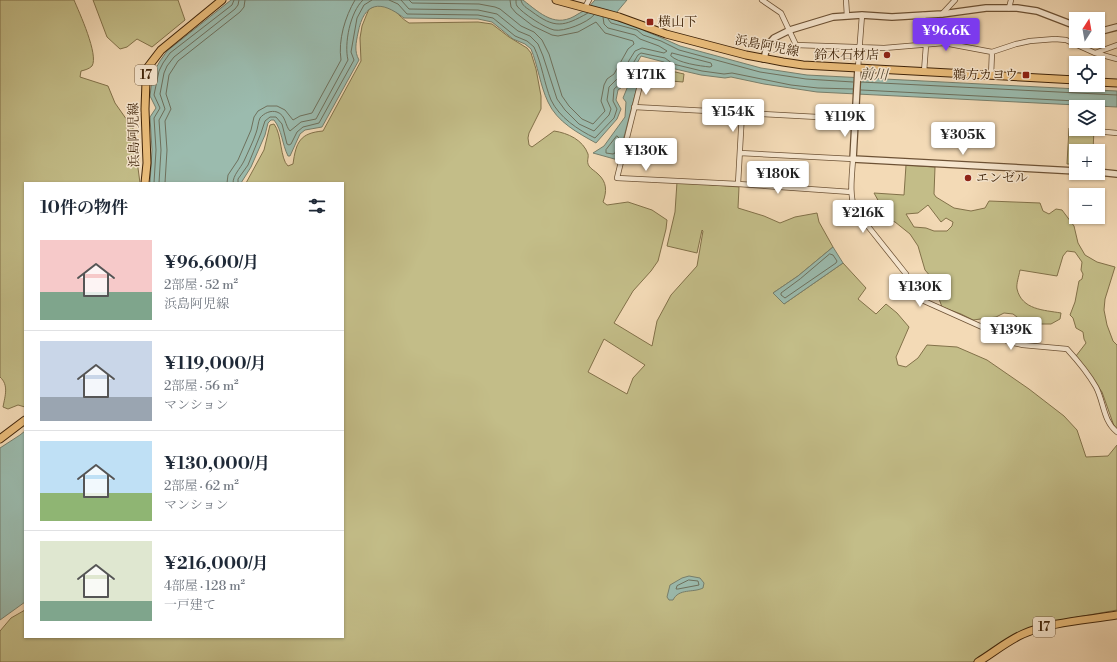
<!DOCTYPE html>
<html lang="ja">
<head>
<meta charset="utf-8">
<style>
  :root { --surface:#fff; --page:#f6f6f7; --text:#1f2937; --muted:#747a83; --line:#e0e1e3; --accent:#7c3aed }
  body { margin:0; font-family:"Libre Bodoni","Noto Serif JP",serif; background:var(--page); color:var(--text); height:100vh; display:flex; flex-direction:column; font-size:15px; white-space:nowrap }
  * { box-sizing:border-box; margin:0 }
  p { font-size:13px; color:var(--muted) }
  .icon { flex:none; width:22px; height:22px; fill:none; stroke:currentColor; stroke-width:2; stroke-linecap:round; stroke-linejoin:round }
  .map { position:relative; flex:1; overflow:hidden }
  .sheet { position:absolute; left:24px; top:182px; width:320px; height:456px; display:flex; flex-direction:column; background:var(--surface); border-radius:0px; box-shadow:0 1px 3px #0004 }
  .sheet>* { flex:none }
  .needle { width:26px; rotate:11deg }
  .controls { position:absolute; left:1069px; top:12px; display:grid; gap:8px }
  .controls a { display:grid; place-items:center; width:36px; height:36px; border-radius:0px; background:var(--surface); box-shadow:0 1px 3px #0004; font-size:20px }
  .price { position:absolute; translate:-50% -34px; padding:0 9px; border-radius:4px; background:#fff; color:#222; font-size:13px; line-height:26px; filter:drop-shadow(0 1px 2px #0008) }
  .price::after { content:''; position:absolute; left:50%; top:24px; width:12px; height:9px; margin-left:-6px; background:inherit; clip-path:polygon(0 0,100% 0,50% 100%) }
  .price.current { background:var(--accent); color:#fff }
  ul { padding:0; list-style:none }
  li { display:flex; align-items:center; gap:12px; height:100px; padding:0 16px }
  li+li { border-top:1px solid var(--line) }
  li span { display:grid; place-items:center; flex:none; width:112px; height:80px; border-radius:0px; color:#555 }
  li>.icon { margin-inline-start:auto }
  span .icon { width:48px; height:48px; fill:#fffc; stroke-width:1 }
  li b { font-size:17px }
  h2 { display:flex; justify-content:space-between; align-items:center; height:48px; padding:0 16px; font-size:17px }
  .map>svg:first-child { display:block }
  .green { fill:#c3bd88; stroke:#827149; fill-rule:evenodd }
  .water { fill:#9bbbae; stroke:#777f6c }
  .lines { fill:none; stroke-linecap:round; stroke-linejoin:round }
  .shore { stroke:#6e705c; stroke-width:1 }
  .minor-casing { stroke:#6d5235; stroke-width:6 }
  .tertiary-casing { stroke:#6d5235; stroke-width:8 }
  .primary-casing { stroke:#40250a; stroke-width:9 }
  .minor { stroke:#f7e7d0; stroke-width:4.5 }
  .tertiary { stroke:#f7e7d0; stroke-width:5.5 }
  .primary { stroke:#eabd7b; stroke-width:7 }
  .poi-dot { fill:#8f2418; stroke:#f7e7d0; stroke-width:1.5 }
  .labels { text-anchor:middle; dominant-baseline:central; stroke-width:3; stroke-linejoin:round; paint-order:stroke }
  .shield { fill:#f7e7d0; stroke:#775f45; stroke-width:1 }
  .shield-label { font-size:12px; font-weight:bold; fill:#40250a }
  .poi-label { font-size:13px; fill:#40250a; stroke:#f7e7d0; text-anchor:start }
  .street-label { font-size:13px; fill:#40250a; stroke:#f7e7d0 }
  .water-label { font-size:14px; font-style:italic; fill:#574a33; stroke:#f7e7d0 }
</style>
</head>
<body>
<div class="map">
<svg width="1117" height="662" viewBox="0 0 1117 662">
  <rect width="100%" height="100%" fill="#f3dab6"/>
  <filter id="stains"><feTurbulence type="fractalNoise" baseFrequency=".005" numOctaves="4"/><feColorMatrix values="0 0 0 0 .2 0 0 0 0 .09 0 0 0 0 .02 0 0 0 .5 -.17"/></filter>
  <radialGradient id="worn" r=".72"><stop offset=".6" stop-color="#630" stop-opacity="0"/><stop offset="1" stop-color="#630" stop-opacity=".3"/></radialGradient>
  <path class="green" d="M0,0H74C79,12 99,55 92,66C89,69 85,70 81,71L80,77L108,86L115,103L134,130L139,151L138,168L140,183H25V407L18,405L8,409L3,407C5,396 9,385 0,377Z
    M93,0H178L185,20L152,47L137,39L127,47L120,49L107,37Z
    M379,4C395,6 397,16 409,23L478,22L492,24L509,37L527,48L531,53L536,69L541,96V109L529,133L528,138L529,145L532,147L554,131C568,133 583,140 588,154C589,158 586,161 589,166C591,169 595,171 598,174C607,182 607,191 603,202L607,205L628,202L652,210L667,220L666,229L658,261L651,271L633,291L614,323L652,346L657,321L671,295L697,266L703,231L702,230L697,253L667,246L675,212L677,182L739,187L738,208L764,216L780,223L795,217L817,213L819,222L833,247L798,276L773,293L784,304L843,263L866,288L858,299L876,314L886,304L897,313L909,327L896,357L898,365L906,367L918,358L927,345L957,347L987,360L1029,389L1064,416L1077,430L1086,457L1108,456L1117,445V610L1050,622L1021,632L973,662H0V631L11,618L25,610V637H343V183H246L264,150L270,125L274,124C282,134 280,159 288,166L293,164C296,142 300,133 323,131L361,61L360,38L362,26L366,16L369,9ZM604,339L645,365L633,378L627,394L588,372Z
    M641,64L684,74L683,82L635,78Z
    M1069,128L1094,129L1093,151H1076V164H1067Z
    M906,165L935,167L934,194L936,197L954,208L971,211L985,208L989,201L1040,203L1043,211L1049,214L1056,209L1062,210L1074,226L1078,243L1085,255L1097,262L1115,267L1105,299L1104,310L1107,325L1113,341L1117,345V429L1114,426L1102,392L1076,356L1086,343L1084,339L1083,332L1076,328L1073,318L1070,315L1075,302L1079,281L1082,279L1083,274L1081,270L1082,262L1075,252L1067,251L1063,256L1057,276L1020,270C1019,276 1016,284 1017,289C1022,310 1044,310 1061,313L1060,319L1051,324H1034L1021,320L1013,314L1004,313L996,317L973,320L961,314L942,307L931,277L925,270L918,246L910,234L895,222L889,220L874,193L904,195ZM928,205L941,222L946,218L953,222L952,226L947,231H934L926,228L914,227L906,214L918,213Z"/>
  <path class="water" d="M231,0H523C541,14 556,29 578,14C581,12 584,11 587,9C590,6 592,3 595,0H627L611,19L639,27L645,31L662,38L680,46L761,68L807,75L1117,91V107L817,92L764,84L731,77L725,78L701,75L671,68L664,62L641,56L625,85L618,90L616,100L621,109L617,119L596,143C578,133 557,122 548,102C540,85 538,66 531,49L525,44L513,39L492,22L478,19L404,18C381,0 364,1 358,33C356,43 354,51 359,60L322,127L305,130L300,134L290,156H288C282,144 282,130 274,120H271L268,123L265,135L251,167L241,183H150L152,150L150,117L156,108L150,96L152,80L155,70L160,61L167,51Z
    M630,81L638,83L618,160L593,153L604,146L625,117L626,102L623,98Z
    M833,247L843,263L784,304L773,293L798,276Z
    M25,431V602L0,620V448L20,435Z
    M689,576L700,578L704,583L703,588C693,593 679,588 673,600H669L667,597L670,585L682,578Z"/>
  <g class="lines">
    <path class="shore" d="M389,0L398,4L407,14L478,15L493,18L515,36L527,41L534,47C542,64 544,83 551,100C559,117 578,130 595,138L614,118L617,109L613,101L614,89L622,82L638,55L641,53L665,58L673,64L702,71L724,74L732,73L791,85L818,88L853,89
      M401,0L409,9L478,10L497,14L518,31L530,36L538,44L543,56L557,99L565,110L579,124L594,131L609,115L611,109L607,100L609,87L618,78L635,51L642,48L664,53L667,51L659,46L640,39L635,35L608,28L604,24L603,17
      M409,0L412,3L479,4L495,7L500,9L521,26L534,32L542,40L549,54L562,96L569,106L582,119L593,124L605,111L601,101L604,85L607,79L614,74L628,49L634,44L633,41L605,33L596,22L578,32L558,36L552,35L533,26L516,13L511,7L510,0
      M516,0C516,3 516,4 517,6C522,13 545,28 554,30C564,32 587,23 594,15
      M521,0C522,6 527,8 531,11C555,29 563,27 588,13
      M608,19L611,23L637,30L643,35L661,41L679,50L760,72L806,79L853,82
      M672,53L711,63L712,66L710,67C700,66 678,63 671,56Z
      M861,82L1117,95
      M861,90L1076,101L1079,103L1080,107
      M617,136L619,138L615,153L613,154L606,153V150Z
      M154,183L156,150L154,118L160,108L154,95L159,71L163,63L170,53L232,5L234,0
      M159,183L161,150L159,120L165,109L160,94L164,73L167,66L174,57L235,9L238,5L239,0
      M165,183L167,150L165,121L171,109L166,94L169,75L178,61L240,12L244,7L245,0
      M227,183L228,175L238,160L251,130L254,117L258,111L267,106H277L285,110L293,120L300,116L312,113L341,60C338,40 345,17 355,0
      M233,183C233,175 240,169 244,161C248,152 253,142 256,133C258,128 258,122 260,118C264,113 271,110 277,112C286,115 285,126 290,131L301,122L316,119L348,60C344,44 350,12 363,0
      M238,183V179L248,165L261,133L265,121L270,117H276L282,124L287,144L289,145L291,144L297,132L303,127L319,123L354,60L351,52L357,18L364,5L372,0
      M830,254L833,255L837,261L836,263L785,298L781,295V293L800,279Z
      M689,580L698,581L699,585L678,589H676L677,586Z"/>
    <g class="minor-casing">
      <path id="minor" d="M762,0L781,13L796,45L884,48L944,43L992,52L1016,44L1030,41L1055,39L1066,40L1095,53L1117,59
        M846,0L847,16
        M585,7L589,0
        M1009,8L1011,0
        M942,14L955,0
        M923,15L926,45L924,72
        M1095,53L1117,45
        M858,68L862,15
        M991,76L992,52
        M641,81L617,178L738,184L851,192
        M634,107L855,119
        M1095,131L1117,133
        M740,153L853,159C852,176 849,194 855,210L906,274L912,288L924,301L982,327L1009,342L1023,345L1067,349C1078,361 1088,373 1096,387C1104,402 1103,421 1117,432
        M738,184L742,113"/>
    </g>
    <g class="tertiary-casing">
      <path id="tertiary" d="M1098,32L1117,27
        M764,59L767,46L774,38L790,30L833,17L862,15L892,17L942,14L986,8H1017L1037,11L1076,26
        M858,68L853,159L1076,171
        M1098,172L1117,174"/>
    </g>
    <g class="primary-casing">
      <path id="primary" d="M556,0L619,17L666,34L746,55L783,62L803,65L858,68L1076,80
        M1098,82L1117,83
        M145,183L147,163L145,109L146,81L148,67L161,50L222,0
        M0,439L25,420
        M978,662C993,653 1007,641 1023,634C1050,622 1088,620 1117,615"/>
    </g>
    <use href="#minor" class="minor"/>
    <use href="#tertiary" class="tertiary"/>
    <use href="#primary" class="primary"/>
  </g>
  <g class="poi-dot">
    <rect x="646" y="18" width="8" height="8" rx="2"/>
    <circle cx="887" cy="55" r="4"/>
    <rect x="1022" y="71" width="8" height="8" rx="2"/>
    <circle cx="968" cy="178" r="4"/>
  </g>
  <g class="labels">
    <g class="shield">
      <rect x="135" y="65" width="22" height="20" rx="3"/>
      <rect x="1033" y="617" width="22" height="20" rx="3"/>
    </g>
    <g class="shield-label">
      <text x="146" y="75">17</text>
      <text x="1044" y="627">17</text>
    </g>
    <g class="poi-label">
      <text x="658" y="22">横山下</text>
      <text x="879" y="55" text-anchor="end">鈴木石材店</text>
      <text x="1018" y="75" text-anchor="end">鵜方カヨウ</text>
      <text x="976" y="178">エンゼル</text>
    </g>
    <g class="street-label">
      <text transform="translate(767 46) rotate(11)">浜島阿児線</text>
      <text transform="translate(134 135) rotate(-91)">浜島阿児線</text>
    </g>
    <g class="water-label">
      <text transform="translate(874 75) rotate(2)">前川</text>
    </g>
  </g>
  <rect width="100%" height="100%" filter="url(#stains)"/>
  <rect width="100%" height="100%" fill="url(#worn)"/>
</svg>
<div class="controls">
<a><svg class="needle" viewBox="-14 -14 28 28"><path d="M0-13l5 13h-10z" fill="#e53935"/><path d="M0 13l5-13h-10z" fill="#747a83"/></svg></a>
<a><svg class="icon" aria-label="locate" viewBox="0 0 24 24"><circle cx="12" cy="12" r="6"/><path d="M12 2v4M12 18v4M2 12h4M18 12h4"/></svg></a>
<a><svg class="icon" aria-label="layers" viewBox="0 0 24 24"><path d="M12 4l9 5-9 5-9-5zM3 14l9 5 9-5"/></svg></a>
<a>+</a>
<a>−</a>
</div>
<b class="price current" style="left:946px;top:52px">¥96.6K</b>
<b class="price" style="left:646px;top:96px">¥171K</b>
<b class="price" style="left:733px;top:133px">¥154K</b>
<b class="price" style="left:845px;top:138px">¥119K</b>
<b class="price" style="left:963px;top:156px">¥305K</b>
<b class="price" style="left:646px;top:172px">¥130K</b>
<b class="price" style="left:778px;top:195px">¥180K</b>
<b class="price" style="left:863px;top:234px">¥216K</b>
<b class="price" style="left:920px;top:308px">¥130K</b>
<b class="price" style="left:1011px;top:351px">¥139K</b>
<section class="sheet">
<h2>10件の物件<svg class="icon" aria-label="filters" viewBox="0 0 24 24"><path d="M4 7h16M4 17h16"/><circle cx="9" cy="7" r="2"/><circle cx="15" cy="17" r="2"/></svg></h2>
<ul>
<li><span style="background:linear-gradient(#f6c9c9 65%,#7fa58c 0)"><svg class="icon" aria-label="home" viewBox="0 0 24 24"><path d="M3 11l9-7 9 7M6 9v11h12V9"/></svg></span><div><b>¥96,600/月</b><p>2部屋 · 52 m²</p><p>浜島阿児線</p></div></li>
<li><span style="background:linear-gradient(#c9d6e8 70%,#9aa5b1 0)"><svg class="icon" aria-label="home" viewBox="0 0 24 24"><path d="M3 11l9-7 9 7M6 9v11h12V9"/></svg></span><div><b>¥119,000/月</b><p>2部屋 · 56 m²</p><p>マンション</p></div></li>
<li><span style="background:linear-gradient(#bfe0f5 65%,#8fb573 0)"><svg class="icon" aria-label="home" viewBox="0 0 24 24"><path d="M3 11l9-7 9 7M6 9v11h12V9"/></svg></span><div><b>¥130,000/月</b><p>2部屋 · 62 m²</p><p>マンション</p></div></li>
<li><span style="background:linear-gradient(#dfe7d0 75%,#7fa58c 0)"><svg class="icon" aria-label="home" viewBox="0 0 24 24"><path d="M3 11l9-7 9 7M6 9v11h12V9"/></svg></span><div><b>¥216,000/月</b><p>4部屋 · 128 m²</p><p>一戸建て</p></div></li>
</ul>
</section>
</div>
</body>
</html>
